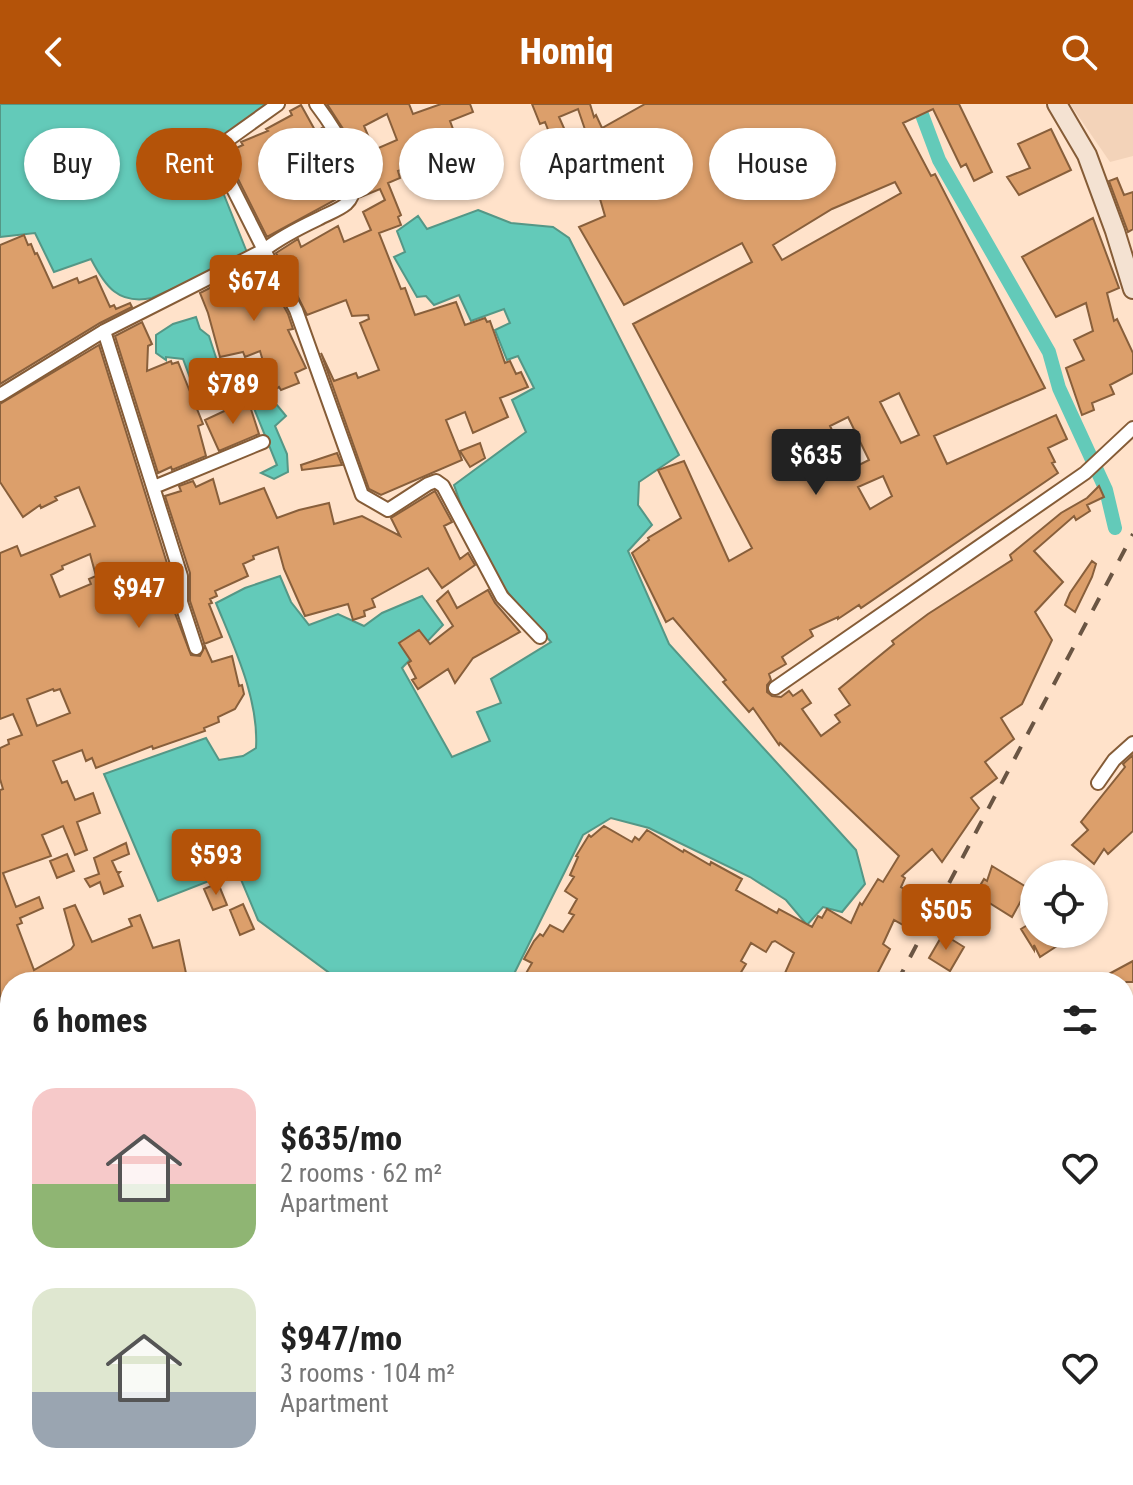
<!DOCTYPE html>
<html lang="en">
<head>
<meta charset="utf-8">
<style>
  :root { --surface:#fff; --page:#f6f6f6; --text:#222; --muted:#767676; --accent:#b45309 }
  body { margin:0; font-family:"Roboto Condensed",sans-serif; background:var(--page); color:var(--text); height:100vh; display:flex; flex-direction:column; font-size:30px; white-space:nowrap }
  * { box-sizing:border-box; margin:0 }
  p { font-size:26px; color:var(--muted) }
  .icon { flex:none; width:44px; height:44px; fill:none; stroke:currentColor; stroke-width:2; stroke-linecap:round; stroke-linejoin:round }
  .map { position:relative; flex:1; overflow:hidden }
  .panel { position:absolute; left:0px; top:868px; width:1134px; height:514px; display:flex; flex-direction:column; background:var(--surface); border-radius:32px 32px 0 0; box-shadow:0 2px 6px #0004 }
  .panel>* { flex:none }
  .guide { position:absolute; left:24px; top:24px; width:1086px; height:72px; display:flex; gap:16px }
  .buttons { position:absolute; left:1020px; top:756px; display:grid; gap:16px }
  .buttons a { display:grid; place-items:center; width:88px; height:88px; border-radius:50%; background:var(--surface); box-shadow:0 2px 6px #0004; font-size:40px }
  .price { position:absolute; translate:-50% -68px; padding:0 18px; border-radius:8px; background:var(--accent); color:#fff; font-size:26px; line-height:52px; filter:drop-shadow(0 2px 4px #0008) }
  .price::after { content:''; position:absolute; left:50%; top:48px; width:24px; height:18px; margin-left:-12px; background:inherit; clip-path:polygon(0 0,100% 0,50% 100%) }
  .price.current { background:#222; color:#fff }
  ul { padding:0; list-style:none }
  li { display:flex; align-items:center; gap:24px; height:200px; padding:0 32px }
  li span { display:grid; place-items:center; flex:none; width:224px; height:160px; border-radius:24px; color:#555 }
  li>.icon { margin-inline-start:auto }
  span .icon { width:96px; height:96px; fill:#fffc; stroke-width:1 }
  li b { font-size:34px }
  h2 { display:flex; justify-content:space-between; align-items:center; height:96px; padding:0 32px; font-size:34px }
  .pill { padding:0 28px; border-radius:36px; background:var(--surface); box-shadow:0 2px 6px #0004; font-size:28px; line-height:72px }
  .pill.current { background:var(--accent); color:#fff }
  header { display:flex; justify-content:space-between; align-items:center; height:104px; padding:0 32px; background:var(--accent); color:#fff; font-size:36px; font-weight:800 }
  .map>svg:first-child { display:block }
  .built { fill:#f3d3b9 }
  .water { fill:#63cab9; stroke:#549786; stroke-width:2 }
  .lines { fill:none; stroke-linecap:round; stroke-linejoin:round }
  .canal { stroke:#63cab9; stroke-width:14 }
  .building { fill:#dc9f6b; stroke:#885f3b; stroke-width:2; fill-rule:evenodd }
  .street-casing { stroke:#855c37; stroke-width:16 }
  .secondary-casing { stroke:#855c37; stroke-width:22 }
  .street { stroke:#fff; stroke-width:12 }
  .secondary { stroke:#f4e2d2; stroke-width:18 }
  .rail { stroke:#6a5543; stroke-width:4; stroke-dasharray:14 14; stroke-linecap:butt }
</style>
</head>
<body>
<header><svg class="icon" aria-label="back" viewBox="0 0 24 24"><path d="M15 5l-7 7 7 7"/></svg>Homiq<svg class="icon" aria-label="search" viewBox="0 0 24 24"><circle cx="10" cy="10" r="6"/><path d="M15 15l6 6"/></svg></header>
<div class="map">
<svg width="1133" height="1381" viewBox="0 0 1133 1381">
  <rect width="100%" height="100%" fill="#ffe2ca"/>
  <path class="built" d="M1070,0H1133V52L1110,58Z"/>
  <path class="water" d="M0,0H266L239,26L206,46L248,151L152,194C118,201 105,182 91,155L54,168L35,129L0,133Z
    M478,106L511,119L553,123L569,134L679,351L639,378L638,401L652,421L628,447L669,540L856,746L865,780L842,808L823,803L807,821L786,796L750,773L649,724L611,714L583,731L510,878H335L332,871L258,816L237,766L158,797L104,670L206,634L219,656L243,652L256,644C259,595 234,543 216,499L245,484L280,472L291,498L309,521L338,510L364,522L382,509L422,492L443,521L402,564L452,653L490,637L477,608L501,599L491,575L551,538L498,477L467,418L454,381L526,328L512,296L534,284L518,252L507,256L495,226L510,219L504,205L471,217L459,191L434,201L426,192L417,193L394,153L405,148L397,127L418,112L427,125Z
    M196,213L200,225L209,232L222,272L252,271L269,302L277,301L286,312L275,322L287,350L288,368L274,375L261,369L277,361L249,292L214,278L196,290L183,255L166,253V256L156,249V231L173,220Z"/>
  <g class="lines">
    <path class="canal" d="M918,0L939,56L1049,248L1059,284L1106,386L1115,424"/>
  </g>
  <path class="building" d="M327,0H409L413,10L441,0H470L473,8L450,17L461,46L454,49L457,58L443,63L439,54L398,67L400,74L388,79L401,111L398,113L401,121L379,129L401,185L405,184L415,211L456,198L465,221L485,214L487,218L490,217L505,259L510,257L516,270L521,268L528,283L500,294L508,313L473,329L465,308L446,316L462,356L381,391L369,385L321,249L334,277L356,269L358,274L379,266L360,219L369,215L368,211L352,212L346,196L307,211L276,149L298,135L301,143L338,122L344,138L371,126L363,108L385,96L380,85L361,93L363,78L360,61L347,31ZM387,10L397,36L374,46L364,22Z
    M532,0H590L594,13L596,11L602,24L645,0H959L992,68L974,77L966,60L961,63L933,5L903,19L931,72L935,70L1045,284L934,332L947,360L1056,311L1067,335L1048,344L1055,358L1052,359L1058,369L861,504L859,501L838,515V513L810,526L813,532L782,553L786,560L769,570L771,576L767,581V588L772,592L781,593L789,587L793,592L802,586L811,599L802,605L821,632L840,618L835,611L850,601L839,585L894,540L892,537L928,510L1012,456L1010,451L1061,409L1087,394L1099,382L1104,393L1087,401L1090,407L1076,416L1074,412L1034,447L1063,478L1035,508L1052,536L1022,600L1001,614L1014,635L985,658L997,674L971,694L979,704L942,758L932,745L902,772L905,774L901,783L926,798L910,825L894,816L883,840L890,845L873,878H781L794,849L775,837L772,838L766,848L751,839L741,857L746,860L740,870L753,878H521L532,859L524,855L534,837L540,830L543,832L550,821L563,828L574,811L569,809L577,795L565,787L574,773L570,771L578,753L576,752L589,731L591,733L604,722L632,738L635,733L639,736L647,726L683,748L684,746L710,761L711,758L742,775L736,786L777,809L779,805L812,823L818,812L822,814L827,805L851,819L860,799L862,801L878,775L883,778L899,752L780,639L779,641L753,604L749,608L723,578L726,576L673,514L666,518L632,449L649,436L648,434L681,414L658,366L684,357L729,457L752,444L633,220L752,158L742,139L624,201L579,123L605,112L598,88L605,85L603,80L634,68L621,35L592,46L578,5L559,13L588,78L572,87L545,18L540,20ZM895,78L901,89L782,156L773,141L832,105ZM899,289L919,331L901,339L880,298ZM848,313L869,356L851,365L830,322ZM883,372L892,392L870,405L858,383Z
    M301,1L316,28L322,24L333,42L322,49L334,67L342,64L344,87L335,96L267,133L225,49L243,41L241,38L268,27L266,25L292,11L290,7Z
    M1051,25L1071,66L1019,91L1007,73L1030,64L1018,40Z
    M1117,74L1124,91L1133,88V125L1128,128L1109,77Z
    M1093,114L1119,184L1107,189L1114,217L1117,215L1133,249V269L1110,281L1114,290L1092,299L1094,306L1082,311L1066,264L1084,256L1074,236L1093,227L1086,199L1056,213L1022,153Z
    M24,131L28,141L31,140L35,150L37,149L53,184L77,174L79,179L96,172L110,203L114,201L116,205L130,199L132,203L100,219L0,280V141Z
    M260,158L288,210L293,225L288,226L306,264L295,269L299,279L281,286L279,283L276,285L268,263L265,264L260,247L245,253L243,248L220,253L208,209L200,189Z
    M142,218L152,240L148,242L147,267L171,257L172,260L178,258L203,320L198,322L206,352L172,366L171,363L158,369L115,232Z
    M99,241L171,472L162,475L191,551L200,552L205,542L190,497V469L165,392L181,387L179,382L193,377L196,383L213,375L220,400L264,384L277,414L299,406L329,399L334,420L362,412L400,432L391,414L435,387L452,418L444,422L460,455L468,449L475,461L442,484L428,464L372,495L375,503L364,507L365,512L353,516L348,500L305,512L284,465L278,443L253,452L254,455L243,460L248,472L215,487L217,492L210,495L212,499L209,500L222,533L204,540L212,558L232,552L239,582L242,581L244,590L235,605L218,613L219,618L204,624L205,627L153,645L152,642L96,664L92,654L86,657L82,646L53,657L62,679L67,677L75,696L93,689L100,709L77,718L87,746L75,751L63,722L42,731L51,752L3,769L16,803L39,793L43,804L20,814L22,819L17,821L34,866L71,845L74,841L64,805L75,801L92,838L132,822L129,815L140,811L153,844L179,836L187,874L176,878H10V908L0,912V686L3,685L0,675V644L9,640L8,636L22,631L13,610L0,615V449L17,442L21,452L95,422L79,383L55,393L57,396L41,404L40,401L23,413L0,378V300ZM90,450L96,472L89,475L91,480L60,493L51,471L63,465L62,462ZM53,585L54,587L60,585L70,609L37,622L27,595Z
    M248,296L259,330L219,347L205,316Z
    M480,339L485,354L470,363L460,347Z
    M337,349L342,361L302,366L301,361Z
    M1092,457L1096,460L1092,473L1075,508L1065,501L1070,489Z
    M488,486L495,499L520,528L473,554L455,579L448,565L418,585L412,576L416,574L408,559L411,557L399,539L419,526L430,540L453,522L437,497L448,487L457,504Z
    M1133,651V727L1108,750L1104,745L1094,760L1072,741L1088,726L1081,718L1125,663L1123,660Z
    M126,739L129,750L112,757L117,768H120L118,770L123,782L104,790L100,778L90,783L85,775L99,770L94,754Z
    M67,750L74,767L57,774L50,757Z
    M992,762L1028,784L1012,813L975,790L984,775L987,777Z
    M218,779L227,801L213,806L204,785Z
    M243,800L254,825L240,831L230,806Z
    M1034,817V830H1053L1060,840L1040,853L1034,841V846L1021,825Z
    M943,830L964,843L950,867L929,854Z
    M1133,857V878H1094Z
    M0,1007L10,1031V1087L0,1064Z
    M10,1100V1132L2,1136L0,1104Z
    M0,1152H4L10,1177V1244L0,1247Z"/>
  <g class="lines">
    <g class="street-casing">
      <path id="street" d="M316,0C332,21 371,77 346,100C339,106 327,110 318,115C299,124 281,133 264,146L296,206L362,391L388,406L428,380L436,377L443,382L502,493L540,533
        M104,227L181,472V498L196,544
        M0,291L104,227L264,146L215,49L218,43L278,0
        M154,383L263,338
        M775,584L1085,369L1133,324
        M1098,679L1114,656L1133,639
        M0,979L10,1005
        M1124,1212L1133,1215
        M1131,1253L1133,1259
        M0,1257L10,1253
        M187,1372L191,1381
        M820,1372L823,1381
        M111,1381L127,1372"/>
    </g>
    <g class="secondary-casing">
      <path id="secondary" d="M1057,0L1087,51L1115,127L1133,185"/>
    </g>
    <use href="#street" class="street"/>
    <use href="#secondary" class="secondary"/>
    <path class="rail" d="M897,878L1133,430
      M637,1381L642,1372"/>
  </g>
</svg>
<div class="buttons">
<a><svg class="icon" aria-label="locate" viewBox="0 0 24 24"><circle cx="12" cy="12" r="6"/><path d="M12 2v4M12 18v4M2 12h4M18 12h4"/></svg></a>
</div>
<b class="price" style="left:254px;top:219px">$674</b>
<b class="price" style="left:233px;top:322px">$789</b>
<b class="price current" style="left:816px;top:393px">$635</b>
<b class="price" style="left:139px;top:526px">$947</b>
<b class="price" style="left:216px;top:793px">$593</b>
<b class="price" style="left:946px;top:848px">$505</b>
<div class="guide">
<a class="pill">Buy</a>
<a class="pill current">Rent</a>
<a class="pill">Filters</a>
<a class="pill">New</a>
<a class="pill">Apartment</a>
<a class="pill">House</a>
</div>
<section class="panel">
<h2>6 homes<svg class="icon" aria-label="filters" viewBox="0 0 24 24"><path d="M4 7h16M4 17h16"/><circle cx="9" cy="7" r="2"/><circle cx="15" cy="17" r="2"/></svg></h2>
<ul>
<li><span style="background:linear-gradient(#f6c9c9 60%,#8fb573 0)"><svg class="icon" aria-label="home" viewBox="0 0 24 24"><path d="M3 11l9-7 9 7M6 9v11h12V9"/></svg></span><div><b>$635/mo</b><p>2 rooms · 62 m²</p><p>Apartment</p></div><svg class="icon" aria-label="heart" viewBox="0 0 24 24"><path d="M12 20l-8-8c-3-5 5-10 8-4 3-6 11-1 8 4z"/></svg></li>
<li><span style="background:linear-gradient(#dfe7d0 65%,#9aa5b1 0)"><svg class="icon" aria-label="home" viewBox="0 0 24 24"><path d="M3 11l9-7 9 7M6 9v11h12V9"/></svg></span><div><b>$947/mo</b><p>3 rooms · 104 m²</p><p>Apartment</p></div><svg class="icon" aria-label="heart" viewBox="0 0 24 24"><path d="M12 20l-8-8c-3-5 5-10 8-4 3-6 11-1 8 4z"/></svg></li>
</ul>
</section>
</div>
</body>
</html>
